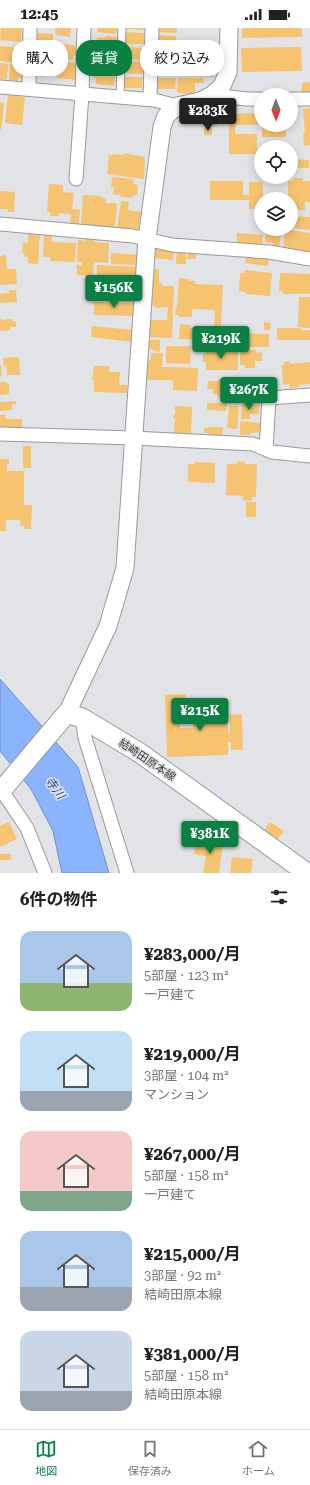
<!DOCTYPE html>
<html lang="ja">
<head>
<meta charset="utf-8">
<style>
  :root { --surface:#fff; --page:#f2f2f2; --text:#202124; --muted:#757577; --line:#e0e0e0; --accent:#0b8043 }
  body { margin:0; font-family:"Roboto Serif","Noto Sans JP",serif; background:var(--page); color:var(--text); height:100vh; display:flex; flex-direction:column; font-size:15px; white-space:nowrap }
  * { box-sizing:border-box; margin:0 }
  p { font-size:13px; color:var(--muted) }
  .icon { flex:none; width:22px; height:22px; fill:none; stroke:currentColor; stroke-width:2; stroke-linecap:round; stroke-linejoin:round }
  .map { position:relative; height:845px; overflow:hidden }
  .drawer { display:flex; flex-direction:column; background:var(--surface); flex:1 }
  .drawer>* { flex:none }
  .guide { position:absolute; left:12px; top:12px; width:286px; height:36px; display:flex; gap:8px }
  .needle { width:26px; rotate:179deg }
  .buttons { position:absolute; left:254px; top:60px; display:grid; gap:8px }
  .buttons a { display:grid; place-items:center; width:44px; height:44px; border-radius:50%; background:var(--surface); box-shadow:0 2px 10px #0003; font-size:20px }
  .price { position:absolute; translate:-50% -34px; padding:0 9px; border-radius:4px; background:var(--accent); color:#fff; font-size:13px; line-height:26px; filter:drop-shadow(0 1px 2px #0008) }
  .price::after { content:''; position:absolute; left:50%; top:24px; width:12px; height:9px; margin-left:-6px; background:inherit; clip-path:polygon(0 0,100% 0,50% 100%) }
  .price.on { background:#222; color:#fff }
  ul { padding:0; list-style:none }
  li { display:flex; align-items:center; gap:12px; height:100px; padding:0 20px }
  li span { display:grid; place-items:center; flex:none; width:112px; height:80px; border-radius:12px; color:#555 }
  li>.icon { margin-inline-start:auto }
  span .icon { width:48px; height:48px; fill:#fffc; stroke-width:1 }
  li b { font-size:17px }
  h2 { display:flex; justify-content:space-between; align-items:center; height:48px; padding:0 20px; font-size:17px }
  .tag { padding:0 14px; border-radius:16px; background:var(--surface); box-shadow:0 2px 10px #0003; font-size:14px; line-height:36px }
  .tag.on { background:var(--accent); color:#fff }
  .status { display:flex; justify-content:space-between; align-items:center; height:28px; padding:0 20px; background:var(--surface); direction:ltr }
  .status svg { height:11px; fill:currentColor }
  .dock { display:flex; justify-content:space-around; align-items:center; height:56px; border-top:1px solid var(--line); background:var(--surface); font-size:11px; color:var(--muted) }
  .dock a { display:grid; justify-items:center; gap:2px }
  .dock .on { color:var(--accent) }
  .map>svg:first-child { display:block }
  .water { fill:#8bb4ff; stroke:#7390c4 }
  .building { fill:#f6c370 }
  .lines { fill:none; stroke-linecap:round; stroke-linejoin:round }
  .service-casing { stroke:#98999c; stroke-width:9 }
  .minor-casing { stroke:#98999c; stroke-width:15 }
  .tertiary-casing { stroke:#98999c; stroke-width:19 }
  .secondary-casing { stroke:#98999c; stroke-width:21 }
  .service { stroke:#fff; stroke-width:7 }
  .minor { stroke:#fff; stroke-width:13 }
  .tertiary { stroke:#fff; stroke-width:17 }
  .secondary { stroke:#fff; stroke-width:19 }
  .labels { text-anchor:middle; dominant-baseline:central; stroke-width:3; stroke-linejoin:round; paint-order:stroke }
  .street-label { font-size:11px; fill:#3a3b3c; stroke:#e2e3e6 }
  .water-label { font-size:12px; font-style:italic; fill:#1c479c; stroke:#e2e3e6 }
</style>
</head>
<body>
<div class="status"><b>12:45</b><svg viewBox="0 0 49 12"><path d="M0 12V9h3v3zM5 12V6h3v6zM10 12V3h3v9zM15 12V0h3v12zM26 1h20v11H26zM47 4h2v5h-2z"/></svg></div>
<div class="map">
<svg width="310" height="845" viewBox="0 0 310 845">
  <rect width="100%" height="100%" fill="#e2e3e6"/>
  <path class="water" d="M0,651L78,739L109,845H62L53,803L31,761L0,723Z"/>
  <path class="building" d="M1,0H22L21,14L0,12Z
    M55,0H71L70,9L56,7Z
    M98,0H117L116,6L97,4Z
    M124,0H144V2L124,1Z
    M158,0H177V5L157,4Z
    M242,0H302V9L242,10Z
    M126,4L144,5V16H125Z
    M36,5L53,6L52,24L36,22V17H35Z
    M157,7L176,8V19H157Z
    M106,8L117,9L116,22L96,20L97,9L105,10Z
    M61,16L75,17V19H77L76,28H73V32L57,30V27L54,26L55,17L61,18Z
    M179,16L220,18V29L178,27Z
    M0,18L20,20L19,35L0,33Z
    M126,19L144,20L143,32L125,31Z
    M301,19L302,43L242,44L241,20Z
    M157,21L176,22V33H156Z
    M95,23L114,25L113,38L91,36L92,26H95Z
    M36,26L52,28L51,47H45V49L34,48Z
    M55,33L78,35L77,52L57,50V44H54Z
    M125,33L143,34V46L124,45Z
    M0,35L8,36L7,51H0Z
    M156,35L176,36V47H156Z
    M10,36L23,38L22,51L18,50V53L9,52Z
    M178,38L214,39V49L178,48Z
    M94,41L116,42L114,58L96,56V50H93Z
    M124,49H142V60H124Z
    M156,50H176L175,61H156Z
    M178,50H203V55H195V66L177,65Z
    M310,54V65H302V55Z
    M8,67L25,69L22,97L5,95Z
    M0,74L4,75L1,102L0,101Z
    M310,80V117L304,118L303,105H305L303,81Z
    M203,83H217V98H203Z
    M258,85V97H235V106H257V126H229V86Z
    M262,97H286V109H262Z
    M204,100H212V107H204Z
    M124,125L145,129L144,151L107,146L109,127H113L114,126L124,127Z
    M291,131L309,132V140H294V142H291Z
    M112,149L134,151L133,156L138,157L137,167H133L132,170L120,169L121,167L113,166L114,159H111Z
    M294,150H303V153H310V174H305V182H293V174H291V171H288V153H294Z
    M210,153H243V167H249V154H263V171H261V181H249V172H210Z
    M49,156L63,157V164L74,165L72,181L80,182L79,196L70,195L71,186L59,185L58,188H50V184H47Z
    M0,163L15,164L14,184H8V181H0Z
    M83,167L101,168V170L106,171V175H117L115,200L81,197Z
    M121,173L129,174L128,182L141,184L138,201L117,200Z
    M291,188L310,189V202L291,200Z
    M266,201H281L279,221H273V215L265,214Z
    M285,201L310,205V224L283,220Z
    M237,205L263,207L262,218L237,216Z
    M28,206L40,207L38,236L28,235V229L24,228L25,225H22L23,214L28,215Z
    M44,207H52V214L76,215L75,234L50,233L51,229H43Z
    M85,210L94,211V214L109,215L108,235L94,234L93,248L77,247V237L82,238V234H77L78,212L85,213Z
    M154,219L174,221L173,232L154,230Z
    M177,222L186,223V236H176Z
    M111,225L139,227L138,237L111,236Z
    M188,225L196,226V231H187Z
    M6,227L7,241H16L17,256L0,257V228Z
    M246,227L269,229L268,238L245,235Z
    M97,237L137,239V251L97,250Z
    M152,241H159V255H162V258H174L172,310L149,309L150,292H167L168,279L155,280V278L151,277Z
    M245,242L272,245L270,268L246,266V264L239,263L240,245H245Z
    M280,245L310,246V266H283V263H279Z
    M179,250L189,251V253H195V256L223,257L220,314L206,313L207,300L214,301L215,282L192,281V289H179V287H175L176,279L177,280Z
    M96,260L136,262V274L96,272Z
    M9,262H16L17,274L0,275V266L9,265Z
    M299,269H310V300L298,299Z
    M94,274L135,275L134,288L94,287Z
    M0,291H2V292L12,291L13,294L16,293V299H10V302L0,303Z
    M264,294L271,295L270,302H264Z
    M180,296L190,297V300H205L204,312L179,311Z
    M92,298L133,302L132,314L91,309Z
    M277,300H301V302H310V312H277Z
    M238,305L269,306V319H238Z
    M149,312H160V324L153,323V321H149Z
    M166,318H191L190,336L166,335Z
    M206,322H238V342H206V334H203V325L206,326Z
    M240,322H256V325L262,324V333H255V340H245V337H240Z
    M151,325H163L162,339L198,340L197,363L173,362V352H147L148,332H151Z
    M19,329L20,347H7L6,337L4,338L3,330Z
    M290,333V336L310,334V356L299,357V359L290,360L289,356L283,357L282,337H284V334Z
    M0,337H1L2,348H0Z
    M94,338H110L109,344H120L119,357H127V365L94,364V352H92Z
    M238,350H242V352H249V350L266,353L265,373L242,371V369L237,368Z
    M218,351H228V354H235V367H230V369H218V366H213V361H207L208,353H218Z
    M0,354H7V356L9,355V366L0,367Z
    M16,373V376L12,377V382L0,383V374Z
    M207,375H227L226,383L207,382Z
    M242,376L259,377V386H250V391H241Z
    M175,378L192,379L191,406L174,405L175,391H173V387H175Z
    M229,378H239L237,401L227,400Z
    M0,387H6V391H22V400H0Z
    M240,393L263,395V404L251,405L250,407H240Z
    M209,399H223L222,408H209V405H204V400H209Z
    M23,418H31V440H23Z
    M0,431H9V436H7V443H24V477H32L31,501H24V498H21L20,492H6V503H0Z
    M237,433L245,434V436H257L256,469H252V473L243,472V468L226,467L227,436H237Z
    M195,434L215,435V455L188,454V436H195Z
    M246,474H256V489H246Z
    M186,666L187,688H180V700H193V689H200V694H205V688H228V705H230V687L242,686L243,722H231V714H228V727L167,729L165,667Z
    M9,794L17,811L0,819V798Z
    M270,794L284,803L276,814L263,804Z
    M196,811L223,815L219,845H203L206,828L194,826Z
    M0,826H11V832H0Z
    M232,829L253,831L251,845H230Z"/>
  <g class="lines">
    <g class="service-casing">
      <path id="service" d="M120,69L122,0"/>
    </g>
    <g class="minor-casing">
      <path id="minor" d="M0,59L154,72L177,78
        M29,61L30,0
        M212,67L247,71H261
        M150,71L152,0
        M291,71H310
        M76,151L82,66L84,0
        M0,196L133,208L172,217L269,224L310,231
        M0,406L133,410L253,416L272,424L310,428
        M266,421L269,370L310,367
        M82,690L85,710L127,845
        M0,760L27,800L45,845"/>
    </g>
    <g class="tertiary-casing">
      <path id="tertiary" d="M67,685L108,598L125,540L147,211L162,99L166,88L177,78L200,73L212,67L222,58L228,44L229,0"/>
    </g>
    <g class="secondary-casing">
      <path id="secondary" d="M0,761L2,762L6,757L67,685L82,690L140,725L307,845"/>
    </g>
    <use href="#service" class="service"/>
    <use href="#minor" class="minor"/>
    <use href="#tertiary" class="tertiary"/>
    <use href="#secondary" class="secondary"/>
  </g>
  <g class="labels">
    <g class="street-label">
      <text transform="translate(147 732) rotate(34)">結崎田原本線</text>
    </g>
    <g class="water-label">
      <text transform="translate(55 760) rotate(53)">寺川</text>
    </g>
  </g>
</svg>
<div class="buttons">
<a><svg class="needle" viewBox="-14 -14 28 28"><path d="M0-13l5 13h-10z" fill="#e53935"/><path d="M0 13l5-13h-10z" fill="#757577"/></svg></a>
<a><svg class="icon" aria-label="locate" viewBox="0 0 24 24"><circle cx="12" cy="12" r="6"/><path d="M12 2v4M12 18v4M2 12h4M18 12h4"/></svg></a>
<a><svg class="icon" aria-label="layers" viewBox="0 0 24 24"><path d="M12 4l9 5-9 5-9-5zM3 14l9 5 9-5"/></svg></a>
</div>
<b class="price on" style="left:208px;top:104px">¥283K</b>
<b class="price" style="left:114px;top:281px">¥156K</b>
<b class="price" style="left:221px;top:332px">¥219K</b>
<b class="price" style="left:249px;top:383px">¥267K</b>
<b class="price" style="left:200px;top:704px">¥215K</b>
<b class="price" style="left:210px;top:827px">¥381K</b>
<div class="guide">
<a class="tag">購入</a>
<a class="tag on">賃貸</a>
<a class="tag">絞り込み</a>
</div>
</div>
<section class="drawer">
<h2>6件の物件<svg class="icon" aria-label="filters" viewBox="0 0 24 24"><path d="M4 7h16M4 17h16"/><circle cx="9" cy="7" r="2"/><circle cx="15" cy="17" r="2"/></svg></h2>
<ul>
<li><span style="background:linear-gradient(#a9c7e8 65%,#8fb573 0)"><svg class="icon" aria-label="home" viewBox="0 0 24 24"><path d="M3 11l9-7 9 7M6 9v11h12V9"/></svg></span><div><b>¥283,000/月</b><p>5部屋 · 123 m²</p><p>一戸建て</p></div></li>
<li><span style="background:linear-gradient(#bfe0f5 75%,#9aa5b1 0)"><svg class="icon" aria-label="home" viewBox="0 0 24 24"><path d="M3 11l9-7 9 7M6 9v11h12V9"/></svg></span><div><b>¥219,000/月</b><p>3部屋 · 104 m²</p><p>マンション</p></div></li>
<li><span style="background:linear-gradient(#f6c9c9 75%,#7fa58c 0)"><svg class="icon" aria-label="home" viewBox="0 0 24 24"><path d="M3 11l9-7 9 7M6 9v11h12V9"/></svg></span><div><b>¥267,000/月</b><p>5部屋 · 158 m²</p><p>一戸建て</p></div></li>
<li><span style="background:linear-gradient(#a9c7e8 70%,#9aa5b1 0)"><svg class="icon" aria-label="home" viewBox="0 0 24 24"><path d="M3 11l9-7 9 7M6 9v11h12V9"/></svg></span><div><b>¥215,000/月</b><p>3部屋 · 92 m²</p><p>結崎田原本線</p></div></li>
<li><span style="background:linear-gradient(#c9d6e8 75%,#9aa5b1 0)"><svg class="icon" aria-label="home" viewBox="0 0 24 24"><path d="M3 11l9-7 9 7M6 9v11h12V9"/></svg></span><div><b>¥381,000/月</b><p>5部屋 · 158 m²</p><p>結崎田原本線</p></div></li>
</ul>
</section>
<nav class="dock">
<a class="on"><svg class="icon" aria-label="map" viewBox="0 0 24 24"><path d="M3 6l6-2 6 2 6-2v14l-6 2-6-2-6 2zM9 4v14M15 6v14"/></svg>地図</a>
<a><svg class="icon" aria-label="saved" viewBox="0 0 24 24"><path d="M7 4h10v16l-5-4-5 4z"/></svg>保存済み</a>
<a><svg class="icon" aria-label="home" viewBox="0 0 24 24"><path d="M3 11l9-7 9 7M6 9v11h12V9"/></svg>ホーム</a>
</nav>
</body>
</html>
